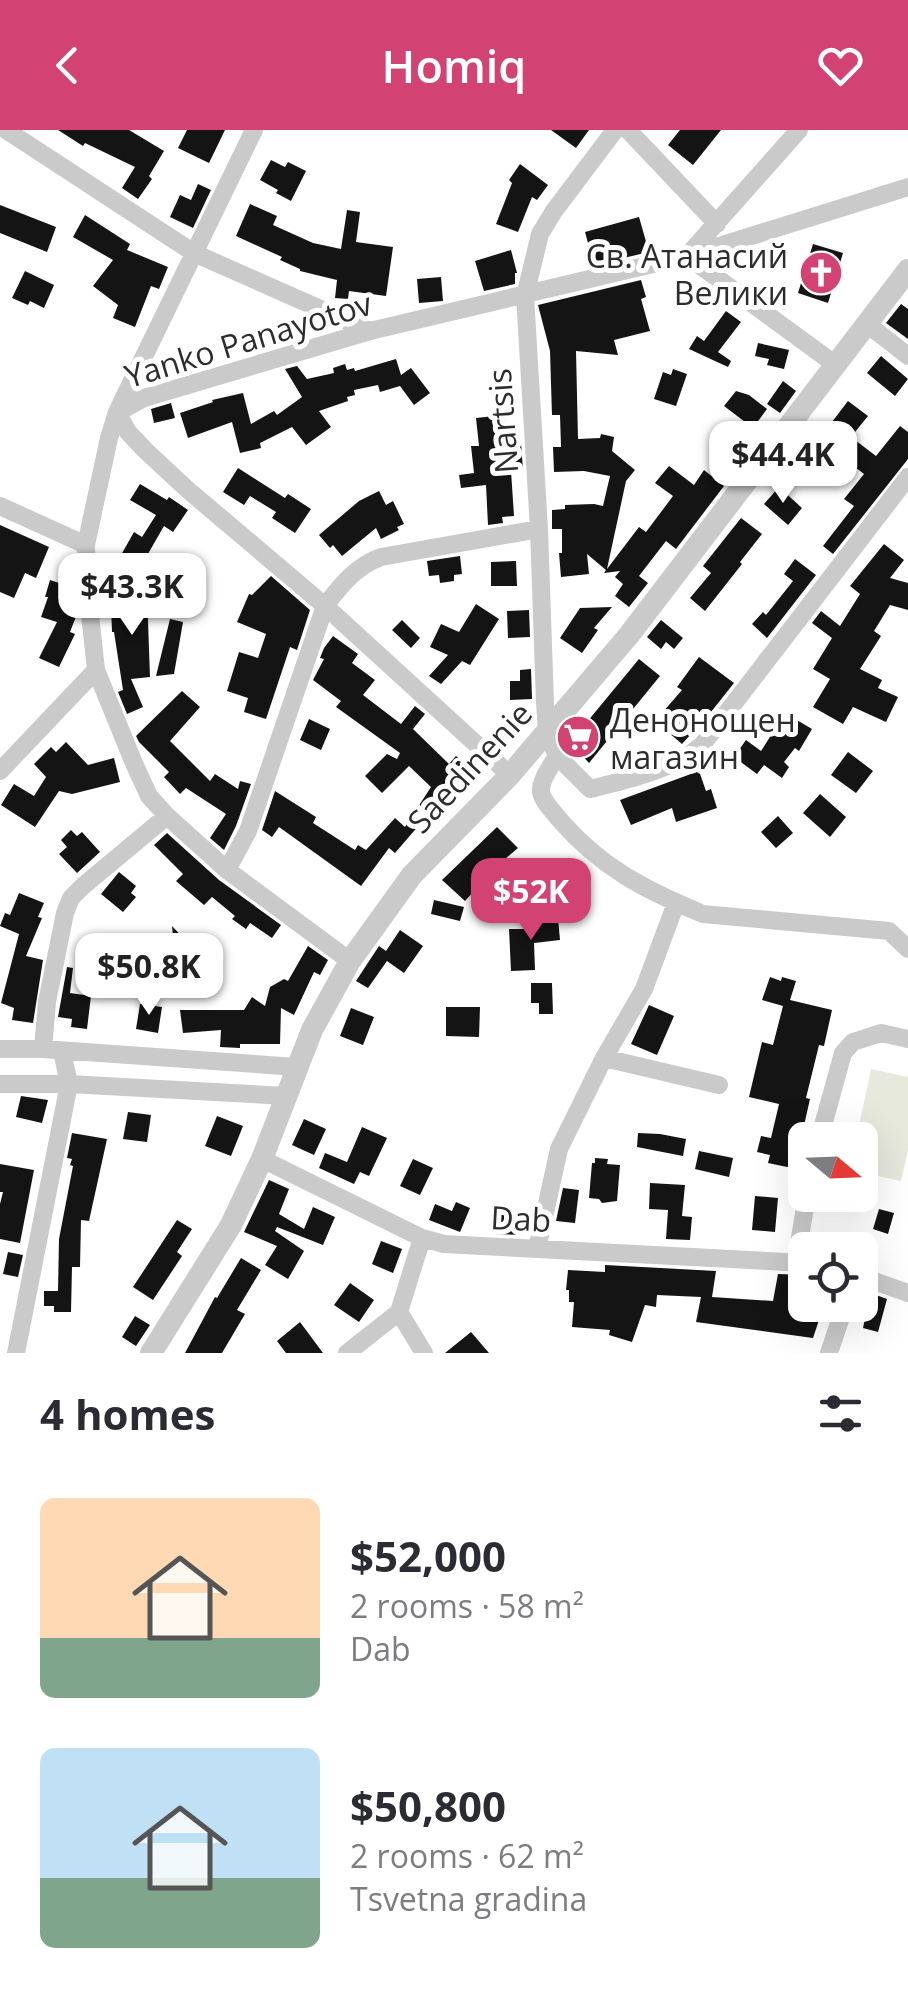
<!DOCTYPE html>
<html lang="en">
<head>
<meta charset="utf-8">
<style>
  :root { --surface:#fff; --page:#f7f7f7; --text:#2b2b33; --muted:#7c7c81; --accent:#d24273 }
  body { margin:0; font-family:"Open Sans",sans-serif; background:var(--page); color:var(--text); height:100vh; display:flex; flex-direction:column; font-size:38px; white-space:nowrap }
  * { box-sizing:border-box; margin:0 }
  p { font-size:32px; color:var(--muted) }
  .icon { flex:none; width:55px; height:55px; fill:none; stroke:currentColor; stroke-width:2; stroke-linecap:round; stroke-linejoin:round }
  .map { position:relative; height:1223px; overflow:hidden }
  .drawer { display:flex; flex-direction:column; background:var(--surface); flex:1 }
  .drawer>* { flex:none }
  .needle { width:65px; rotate:109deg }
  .buttons { position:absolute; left:788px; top:992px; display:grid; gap:20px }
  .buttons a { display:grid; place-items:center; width:90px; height:90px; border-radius:15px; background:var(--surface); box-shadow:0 10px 40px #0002; font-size:50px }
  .price { position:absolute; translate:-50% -85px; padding:0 22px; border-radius:20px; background:#fff; color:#222; font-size:32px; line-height:65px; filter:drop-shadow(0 2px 5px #0008) }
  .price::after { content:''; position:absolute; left:50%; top:60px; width:30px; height:22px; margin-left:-15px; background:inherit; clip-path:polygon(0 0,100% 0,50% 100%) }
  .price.current { background:var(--accent); color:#fff }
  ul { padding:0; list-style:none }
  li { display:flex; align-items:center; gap:30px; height:250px; padding:0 40px }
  li span { display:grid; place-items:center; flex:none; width:280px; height:200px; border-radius:15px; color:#555 }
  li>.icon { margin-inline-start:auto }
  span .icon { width:120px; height:120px; fill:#fffc; stroke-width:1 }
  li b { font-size:42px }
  h2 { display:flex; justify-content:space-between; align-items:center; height:120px; padding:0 40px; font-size:42px }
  header { display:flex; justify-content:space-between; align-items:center; height:130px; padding:0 40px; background:var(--accent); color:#fff; font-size:45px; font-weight:600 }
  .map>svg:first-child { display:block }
  .green { fill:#e7e9dd }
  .building { fill:#141414 }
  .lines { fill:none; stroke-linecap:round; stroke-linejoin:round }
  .minor { stroke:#cacaca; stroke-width:18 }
  .tertiary { stroke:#cacaca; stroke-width:22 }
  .labels { text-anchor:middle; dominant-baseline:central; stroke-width:10; stroke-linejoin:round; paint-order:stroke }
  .poi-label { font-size:32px; fill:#2d2d2d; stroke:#fff; text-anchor:end }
  .street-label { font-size:32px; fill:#2d2d2d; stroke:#fff }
</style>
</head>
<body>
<header><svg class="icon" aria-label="back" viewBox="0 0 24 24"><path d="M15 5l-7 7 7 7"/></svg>Homiq<svg class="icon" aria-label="heart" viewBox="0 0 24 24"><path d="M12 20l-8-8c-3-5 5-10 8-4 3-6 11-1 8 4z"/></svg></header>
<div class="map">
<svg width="908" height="1223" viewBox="0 0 908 1223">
  <rect width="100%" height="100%" fill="#fff"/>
  <path class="green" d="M871,939L908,947V1020L901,1051L860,1042V1010H856Z"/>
  <path class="building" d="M58,0H129L164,21L149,46L152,49L138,69L122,58L135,37L85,13L83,16Z
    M187,0H225L209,33L178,18Z
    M551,0H589L576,18Z
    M680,0H721L693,35L668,15Z
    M271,30L285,37L288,32L306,41L291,71L276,63L278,60L260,50Z
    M520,34L548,55L537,70L532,67L518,102L496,94L512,53L509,50Z
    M198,54L211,60L193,98L170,87L180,65L191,70Z
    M250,74L277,86L273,95L313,113L341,119L347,80L360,82L356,112L393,117L386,166L349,161L348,169L335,168L337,150L300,141V139L280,130L282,127L236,106Z
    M0,75L56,97L47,122L0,103Z
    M85,85L130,114L127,120L168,137L159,159L151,156L135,197L113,188L118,175L93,156L113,130L73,107Z
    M639,87L649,122L594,135L585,102Z
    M813,114L843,123L828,173L798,163Z
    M511,120L517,143H515V154L484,161L475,131Z
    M25,141L54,155L44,178L30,171L28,175L12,168Z
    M441,147L443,171L419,173L417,149Z
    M641,150L646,167L641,169L650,201L614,210L618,225L576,221L578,309L600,308L601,304L614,307L612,321L635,340L626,351L607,439L639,397L646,402L673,366L655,353L669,336L694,355L704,340L724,356L676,419L666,411L639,446L648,453L629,477L615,466L623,454L615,447L620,441L604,443L606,440L587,424L589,444L561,447L559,423H562V399H552V380L565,379V375L594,374L603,376L610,346L584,341L554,342L553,317H561L560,285H552L550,221L538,175Z
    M901,174L908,179V209L886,193Z
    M726,181L741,192L718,222L731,231L728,237L689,219L697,206L704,211Z
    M758,213L789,220L784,239L767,235L769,229L755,226Z
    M881,226L908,249L895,266L867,243Z
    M396,229L401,245L411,238L430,263L414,275L400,256L380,262L378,255L354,260L355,265L347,267L348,271L319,281L331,297L306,315L292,297L260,313L261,318L240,323L232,292L188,308L180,283L213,272L212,270L243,263L251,294L274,281L277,285L302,267L285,239L297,236L307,249L334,243L333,238L345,234L347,240L354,238L355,241Z
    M673,239L687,244L676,276L654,269L663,242L671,245Z
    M783,251L796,261L780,283L767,274Z
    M736,261L749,265L767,279L753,298L724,276Z
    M848,271L868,286L851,307L876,326L900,296L908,302V329L833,424L823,416L854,376L844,369L864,344L819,309Z
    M171,273L175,288L154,293L151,279Z
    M504,285L506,314L521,313L523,340L511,341L514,386L502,387L503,393L488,395L486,355L461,358L459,345L474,343L471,316H479L476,288Z
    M802,309L820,324L807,340L788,325Z
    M238,338L285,368L288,364L311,379L295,403L272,388L276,382L250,366L244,375L223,362Z
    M140,354L167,370L169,367L188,380L173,402L164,396L141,436L121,425L134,402L142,407L156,385L130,370Z
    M779,357L802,378L788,395L764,374Z
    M379,361L386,375L393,371L404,394L397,397L399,400L381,409L376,398L342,426L333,415L330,418L319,405L359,371Z
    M741,388L762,404L740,432L742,434L705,481L690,468L711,443L703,436Z
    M0,395L49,417L36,448L25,443L14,468L0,462Z
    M884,414L904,430L890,448L908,453V480L890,475L874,501L881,506L860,539L882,550L878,558L898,567L886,592L853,577L843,594L813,577L830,549L813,539L832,508L812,493L821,481L840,496L860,464L850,456Z
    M460,426L462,444L454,445V451L440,453L439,445L429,446L427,431Z
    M795,429L816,445L767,508L752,494L763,482L766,485L793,451L784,444Z
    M516,431L517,456H491V432Z
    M133,442L152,455L147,463L150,547L131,549L143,577L127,584L118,562L123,560L114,502H112L111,477Z
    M271,446L310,480L297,520L290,517L266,589L244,582L248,568L227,561L239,522L258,528L266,504L237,492L249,464L252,465Z
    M50,450L71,457L65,473L69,474L66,481L77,484L70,502L75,504L59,537L39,528L57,492L41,487L48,467H45Z
    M476,474L499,489L470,535L462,531L441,554L429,546L448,525L430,517L441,494L459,502Z
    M612,477L594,498L598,500L582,523L560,508L580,478Z
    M529,480L530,507L508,508L507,481Z
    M170,489L183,492L174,544L156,546Z
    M402,490L420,508L411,518L392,500Z
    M661,490L683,508L674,519L666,512L661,519L647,507Z
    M333,506L358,524L352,533L375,550L363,565L401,594L415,576L425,584L413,599L449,634L456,626L473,640L438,684L433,679L422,695L420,694L395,723L389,718L361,756L279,697L272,707L262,700L275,661L316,687L313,693L355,720L358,715L366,720L395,688L405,697L431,657L409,636L382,663L365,646L387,624L397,629L400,623L336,577L341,571L313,550L324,529L320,528L324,518Z
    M699,527L734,553L711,582L682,614L655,591L682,560L677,557Z
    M639,529L660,546L589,633L566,608L580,596L582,598Z
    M531,539L532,569L510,570V551H520V540Z
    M182,561L200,577L170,611L210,651L215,644L238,659L240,651L251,654L236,696L224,720L210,708L226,684L186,658L180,664L164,647L169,642L139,612L136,606Z
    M785,583L812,599L799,621L795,618L784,632L789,637L782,648L764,635L757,644L734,627L746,610L761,621Z
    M309,589L330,599L321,620L300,610Z
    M66,612L88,635L114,628L120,652L72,664L59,661L35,697L1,675L14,654L34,666L46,647L34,634L51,617L56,622Z
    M848,622L873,641L856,663L831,645Z
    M699,641L706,661L711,659L717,678L676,692L672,678L631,695L620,670Z
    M820,664L846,687L830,707L803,683Z
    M778,686L793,703L776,718L761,702Z
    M497,697L518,718L498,735L465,771L442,750Z
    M71,700L77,706L82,702L100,722L77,743L59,724L67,717L61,710Z
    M167,703L219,750L281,795L272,808L250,793L246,799L232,789L235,786L212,767L204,775L176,751L183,744L154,715Z
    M119,742L136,756L131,763L136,767L123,782L101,764Z
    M563,743L569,757L533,773L527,759Z
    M19,763L44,773L38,787L42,788L26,826L43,830L33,893L12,890L14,878L1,873L19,804L0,796L5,783L10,785Z
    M434,770L464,777L460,791L431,784Z
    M558,788L560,810L534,813L535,840L511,841L509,799H539L538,790Z
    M172,796L200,826L183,842L176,834Z
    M400,800L423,816L404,843L387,831L368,858L356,851L379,816L386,821Z
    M308,816L328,830L320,845L314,842L294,885L281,878L280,914H240V918L220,917L221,900L183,903L180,880H244L252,867L265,876L270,857L284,849L288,851Z
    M100,836L135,838L134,860L99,858Z
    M67,837L73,838L70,863L91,866L87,899L71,897L72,889L58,887Z
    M770,847L781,851L782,847L796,851L790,870L832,880L824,916L819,915L806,968L810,969L798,1022L801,1023L798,1033L787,1037L768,1033L770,1025L757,1022L761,1006L771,1008L779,974L749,967L762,912L773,915L783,876L762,870Z
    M531,853H552L553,884H539V873H531Z
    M140,874L162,877L158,903L136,899Z
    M649,875L674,886L657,925L631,914Z
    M446,877H480L479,907L446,906Z
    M351,878L374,887L363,915L340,906Z
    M21,966L48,970L42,993L16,987Z
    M128,982L151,985L147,1012L123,1009Z
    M217,986L243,996L231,1026L205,1016Z
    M304,989L326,999L314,1025L292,1015Z
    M362,997L387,1008L369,1046L360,1042L354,1054L319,1038L325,1023L347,1032Z
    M72,1003L107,1009L89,1091L81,1090L80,1137H72L71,1182H54V1176H44V1161H58L59,1109L73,1036L70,1035L72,1029L67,1028Z
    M638,1003L660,1004L686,1009L683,1026L637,1017Z
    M699,1021L733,1028L729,1047L695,1039Z
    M595,1028L608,1029L607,1034L620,1035L617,1071L602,1073L599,1069L589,1068L592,1033H595Z
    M413,1029L433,1038L420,1065L400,1056Z
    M0,1034L34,1040L20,1113L0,1109V1074L3,1062H0Z
    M269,1050L289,1059L279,1084L304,1099L313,1077L335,1087L323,1115L277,1097L275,1101L304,1121L288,1149L265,1135L277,1116L244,1102Z
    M650,1053L685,1055L682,1086L692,1087L690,1110L666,1109L668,1080L649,1079Z
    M563,1058L579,1060L575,1093L556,1091Z
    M755,1066L778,1068L775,1102L752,1100Z
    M456,1072L470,1078L460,1102L429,1090L435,1074L452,1081Z
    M879,1079L894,1083L888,1104L873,1099Z
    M495,1085H532L527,1105L495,1104Z
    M177,1090L192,1099L177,1122L182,1126L153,1170L133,1157Z
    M381,1111L402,1119L393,1143L372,1134Z
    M8,1122L23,1125L18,1147L3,1144Z
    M241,1128L261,1140L237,1180L245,1184L222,1223H185L215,1167L217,1168Z
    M605,1135L716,1141L712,1167L773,1171L778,1144L805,1145V1175H824L813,1208L696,1192L701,1167L657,1165L656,1177L645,1175L632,1212L609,1205L610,1200L572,1197L574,1172H569V1160H566L568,1140L605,1142Z
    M350,1153L374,1170L359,1192L334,1175Z
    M862,1160L887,1169L878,1202L863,1198L865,1188L855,1185L860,1175Z
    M135,1186L150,1195L136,1216L122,1207Z
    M300,1192L323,1223H286L277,1211Z
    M471,1202L489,1223H445Z"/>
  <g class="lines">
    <path class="minor" d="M6,0L194,123L370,201
      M254,0L117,282L109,308L86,415L87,457L96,540L133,631L149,666L167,686L227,740L350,831
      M615,0L554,81L540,104L525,166L539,399L545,573L547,603L557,626C551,636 540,650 541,662C543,672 553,681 559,689C600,737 645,760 703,784L889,801L908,819
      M628,0L717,94
      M799,0L687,126L836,235
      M867,194L908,226
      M117,282L128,302L146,321L188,360L325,476L510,645
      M118,282L144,268L370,201L687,126L908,57
      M0,376L86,415
      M557,626L590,659C627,650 673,640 702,615L908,347
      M0,641L96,540
      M227,740L248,701L325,476C341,455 356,436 381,427L539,399
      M0,919H43L297,937
      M43,919L47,872L65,783L71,768L83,756L167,686
      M604,928L719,955
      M0,954H69L287,966
      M819,1010L843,923L853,912L881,903L908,909
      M262,1029L422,1108L444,1114L805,1133
      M537,1119L559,1019L604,928L644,859L676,773
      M796,1132L807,1065
      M860,1146L908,1163
      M399,1182L424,1223
      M16,1223L69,954L62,921
      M347,1223L399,1182L422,1108
      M829,1223L845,1175"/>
    <path class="tertiary" d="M151,1223L231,1095L262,1029L312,900L350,831L412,745L510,645L629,505L908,140"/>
  </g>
  <defs>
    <g id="church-disc" transform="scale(2.25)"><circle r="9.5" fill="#d24273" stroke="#fff"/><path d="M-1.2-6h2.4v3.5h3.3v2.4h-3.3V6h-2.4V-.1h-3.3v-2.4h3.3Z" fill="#fff"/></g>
    <g id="supermarket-disc" transform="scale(2.25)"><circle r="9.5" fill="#d24273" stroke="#fff"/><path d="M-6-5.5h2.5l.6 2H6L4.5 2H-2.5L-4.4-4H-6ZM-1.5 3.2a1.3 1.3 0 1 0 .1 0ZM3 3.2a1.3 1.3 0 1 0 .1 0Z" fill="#fff"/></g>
  </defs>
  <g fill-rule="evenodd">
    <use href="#church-disc" x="821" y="143"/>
    <use href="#supermarket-disc" x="578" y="607"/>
  </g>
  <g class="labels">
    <g class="poi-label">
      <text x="788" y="125">Св. Атанасий<tspan x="788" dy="37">Велики</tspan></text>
      <text x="610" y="589" text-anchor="start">Денонощен<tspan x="610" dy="37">магазин</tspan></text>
    </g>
    <g class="street-label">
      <text transform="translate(248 209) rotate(-17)">Yanko Panayotov</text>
      <text transform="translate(502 291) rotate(-94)">Nartsis</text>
      <text transform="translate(469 637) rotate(-47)">Saedinenie</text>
      <text transform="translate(521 1088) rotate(3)">Dab</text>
    </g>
  </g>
</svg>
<div class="buttons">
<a><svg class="needle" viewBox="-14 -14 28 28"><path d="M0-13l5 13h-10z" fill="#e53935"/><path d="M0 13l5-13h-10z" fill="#7c7c81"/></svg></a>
<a><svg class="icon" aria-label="locate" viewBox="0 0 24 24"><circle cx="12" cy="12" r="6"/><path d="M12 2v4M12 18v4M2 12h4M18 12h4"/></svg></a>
</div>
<b class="price" style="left:783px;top:376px">$44.4K</b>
<b class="price" style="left:132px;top:508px">$43.3K</b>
<b class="price current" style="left:531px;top:813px">$52K</b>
<b class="price" style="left:149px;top:888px">$50.8K</b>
</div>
<section class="drawer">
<h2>4 homes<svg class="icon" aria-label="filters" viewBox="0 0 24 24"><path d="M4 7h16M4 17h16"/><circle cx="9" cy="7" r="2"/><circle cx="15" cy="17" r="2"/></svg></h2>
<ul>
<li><span style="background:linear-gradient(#ffd9b3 70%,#7fa58c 0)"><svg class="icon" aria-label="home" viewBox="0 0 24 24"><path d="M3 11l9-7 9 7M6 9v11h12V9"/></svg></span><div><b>$52,000</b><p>2 rooms · 58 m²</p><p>Dab</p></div></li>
<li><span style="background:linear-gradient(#bfe0f5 65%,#7fa58c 0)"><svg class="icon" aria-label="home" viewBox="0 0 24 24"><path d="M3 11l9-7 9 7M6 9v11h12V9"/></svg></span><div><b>$50,800</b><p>2 rooms · 62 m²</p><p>Tsvetna gradina</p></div></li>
</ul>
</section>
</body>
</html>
